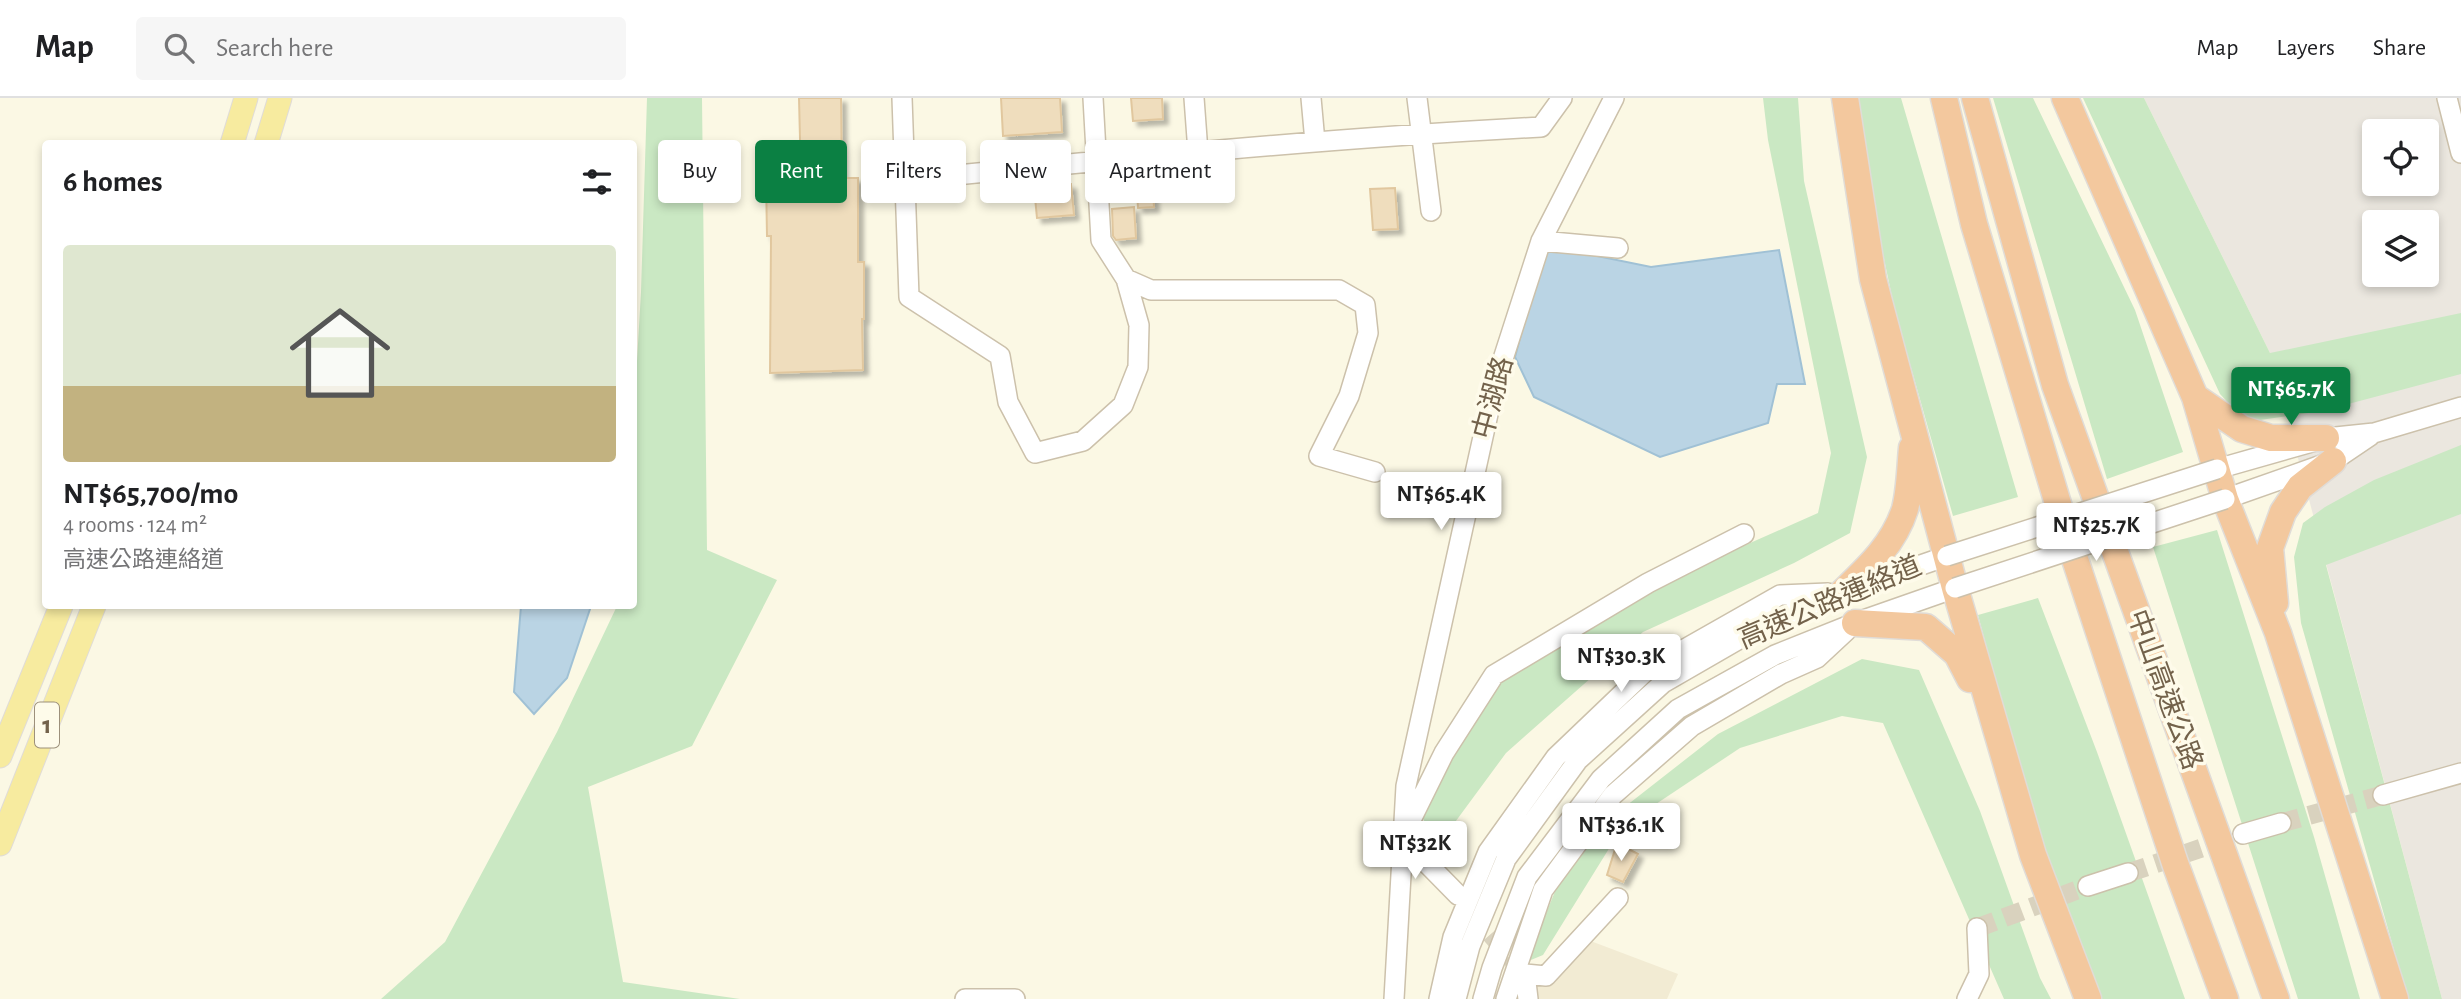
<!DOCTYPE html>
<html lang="en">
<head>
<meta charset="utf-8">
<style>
  :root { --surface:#fff; --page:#f6f6f6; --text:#202124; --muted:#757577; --line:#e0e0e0; --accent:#0b8043 }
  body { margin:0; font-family:"Alegreya Sans","Noto Sans TC",sans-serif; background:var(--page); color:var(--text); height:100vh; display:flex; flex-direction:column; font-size:26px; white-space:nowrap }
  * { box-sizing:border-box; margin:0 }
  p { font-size:23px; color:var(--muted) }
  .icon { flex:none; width:38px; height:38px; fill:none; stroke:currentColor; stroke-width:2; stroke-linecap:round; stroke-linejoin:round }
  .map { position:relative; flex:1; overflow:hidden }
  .drawer { position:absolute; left:42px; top:42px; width:595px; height:469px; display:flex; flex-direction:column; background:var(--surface); border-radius:7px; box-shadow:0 4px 10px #0003 }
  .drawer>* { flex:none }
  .hud { position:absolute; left:658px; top:42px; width:665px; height:63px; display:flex; gap:14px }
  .tools { position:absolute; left:2362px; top:21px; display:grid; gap:14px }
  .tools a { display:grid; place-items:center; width:77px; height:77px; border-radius:7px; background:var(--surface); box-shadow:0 4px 10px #0003; font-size:35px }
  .price { position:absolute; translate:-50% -60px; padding:0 16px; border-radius:7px; background:#fff; color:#222; font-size:23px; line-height:46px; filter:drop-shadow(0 2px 4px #0008) }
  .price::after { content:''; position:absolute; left:50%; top:42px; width:21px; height:16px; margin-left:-10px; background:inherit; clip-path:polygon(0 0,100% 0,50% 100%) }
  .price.selected { background:var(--accent); color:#fff }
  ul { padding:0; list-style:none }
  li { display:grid; align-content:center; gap:14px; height:371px; padding:0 21px }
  li span { display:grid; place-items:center; height:217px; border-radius:7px; color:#555 }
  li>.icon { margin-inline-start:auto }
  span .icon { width:126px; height:126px; fill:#fffc; stroke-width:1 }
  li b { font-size:30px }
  h2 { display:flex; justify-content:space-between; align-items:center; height:84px; padding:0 21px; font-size:30px }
  .tag { padding:0 24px; border-radius:7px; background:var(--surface); box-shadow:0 4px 10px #0003; font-size:24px; line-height:63px }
  .tag.selected { background:var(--accent); color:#fff }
  header { display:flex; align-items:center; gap:42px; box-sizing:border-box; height:98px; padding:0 35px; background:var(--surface); border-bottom:2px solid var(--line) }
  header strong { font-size:33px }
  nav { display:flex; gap:38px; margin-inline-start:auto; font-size:24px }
  .search { width:490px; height:63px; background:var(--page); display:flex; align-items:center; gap:18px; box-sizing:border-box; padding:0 24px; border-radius:7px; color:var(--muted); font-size:26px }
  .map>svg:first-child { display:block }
  .residential { fill:#f2ebd3 }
  .industrial { fill:#ebe7df; fill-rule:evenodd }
  .green { fill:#cae8c3 }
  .water { fill:#bad4e4; stroke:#a0c1d5; stroke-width:2 }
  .building { fill:#efddbd; stroke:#e1c79e; stroke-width:2; filter:url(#shadow) }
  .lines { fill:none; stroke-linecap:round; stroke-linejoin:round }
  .minor-tunnel { stroke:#d9d2be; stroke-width:19; stroke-dasharray:19 10; stroke-linecap:butt }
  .minor-casing { stroke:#ccc1ab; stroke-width:22 }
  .major-casing { stroke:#e0dcd7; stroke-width:25 }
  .highway-casing { stroke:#e0dcd7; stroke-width:29 }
  .minor { stroke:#fff; stroke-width:19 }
  .major { stroke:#f7eb9f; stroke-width:23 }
  .highway { stroke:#f3c89e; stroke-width:26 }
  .minor-bridge-casing { stroke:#ccc1ab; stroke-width:22; stroke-linecap:butt }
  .minor-bridge { stroke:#fff; stroke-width:19 }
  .labels { text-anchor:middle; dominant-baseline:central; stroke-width:7; stroke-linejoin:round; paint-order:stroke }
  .shield { fill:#fefbea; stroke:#9d907b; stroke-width:2 }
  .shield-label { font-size:26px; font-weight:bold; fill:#73624b }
  .street-label { font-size:28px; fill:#73624b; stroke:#fefbea }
</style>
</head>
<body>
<header>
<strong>Map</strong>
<div class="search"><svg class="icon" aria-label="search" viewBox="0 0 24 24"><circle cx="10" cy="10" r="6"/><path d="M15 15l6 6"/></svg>Search here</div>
<nav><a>Map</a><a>Layers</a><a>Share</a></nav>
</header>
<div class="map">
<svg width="2461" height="901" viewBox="0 0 2461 901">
  <defs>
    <filter id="shadow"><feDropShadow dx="5" dy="5" stdDeviation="2" flood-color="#0004"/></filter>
  </defs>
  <rect width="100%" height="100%" fill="#fbf8e4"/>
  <path class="residential" d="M1572,836L1678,876L1667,901H1522L1533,878Z"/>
  <path class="industrial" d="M2144,0H2461V901H2442L2270,255ZM2375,33H2427V86H2375ZM2375,124H2427V177H2375Z"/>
  <path class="green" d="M647,0H702L707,452L777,482L692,648L588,689L623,884L740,901H381L445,844L557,634L617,508H634V315L641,194Z
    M1763,0H1798L1804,83L1867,359L1850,435L1794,465L1643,534L1506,655L1436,750L1419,711L1498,586L1651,489L1818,415L1831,355L1768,42Z
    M1859,0H1901L2018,399L1953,418L1895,213L1879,137Z
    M1993,0H2033L2135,212L2183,354L2107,381Z
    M2083,0H2144L2270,255L2461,215V276L2322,313L2246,324L2220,296Z
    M2461,347V416L2326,467L2442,901H2408L2301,525L2294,459L2303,425L2325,409L2374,382Z
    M2217,432L2314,739L2360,901H2298L2153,449Z
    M2038,500L2097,654L2185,901H2100L2038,741L1978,517Z
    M1862,561L1919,572L1980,713L2040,880L2051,901H2004L1883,625L1842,618L1740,650L1623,728L1543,857L1526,864L1556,791L1608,722L1718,636Z"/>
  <path class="water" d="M1553,149L1651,169L1779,152L1805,286H1777L1768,325L1660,359L1534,299L1515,259L1542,157Z
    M521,508H591L567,580L534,616L514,594Z"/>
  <path class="building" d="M799,0H841L842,80H858V164H864V221H862L863,272L770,275L771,138H767L766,81H801Z
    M1001,0H1060L1062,34L1003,38Z
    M1131,0H1162L1163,21L1133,23Z
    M1071,86L1074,117L1037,120L1034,89Z
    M1395,90L1398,131L1373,132L1370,91Z
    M1153,93L1154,109L1138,110L1137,94Z
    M1134,109L1136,140L1116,142L1113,138L1112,111Z
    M1617,745L1638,756L1623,784L1607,777Z"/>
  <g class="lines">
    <path class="minor-tunnel" d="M2281,725L2383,697
      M2128,775L2243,736
      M1472,814L1525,876
      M1977,830L2088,788"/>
    <g class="minor-casing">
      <path id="minor" d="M902,0L909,199L1000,258L1008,304L1035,355L1083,343L1123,307L1138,269L1139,227L1126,181L1101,142L1093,0
        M1194,0L1198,54
        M1311,0L1315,44
        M1417,0L1431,113
        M2447,0L2461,55
        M906,82C1117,61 1329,40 1541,29L1562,0
        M1541,143L1618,150
        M1126,181L1151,192H1339L1365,207L1368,235L1349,298L1319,358L1375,374
        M2217,371L2326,340L2374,335L2461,309
        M2225,401L2333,363L2370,338
        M2383,697L2461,675
        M2243,736L2281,725
        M2088,788L2128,775
        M1458,797L1402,740L1444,655L1494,577L1648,485L1744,436
        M965,901H1015
        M1394,901L1406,688L1494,289L1541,143L1614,0
        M1439,901L1453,839L1488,754L1556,659L1646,573L1780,497L1828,495
        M1456,901L1470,848L1506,761L1578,662L1663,585L1767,525L1843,494L1947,458
        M1483,901L1492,870L1527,779L1601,681L1678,611L1775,557L1855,525L1955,490
        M1506,901L1543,792L1613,697L1692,628L1781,576L1817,560L1846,533
        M1528,901L1525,876L1546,878L1618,800
        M1967,901L1979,876L1977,830"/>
    </g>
    <g class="major-casing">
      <path id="major" d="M232,46L246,0
        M266,46L280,0
        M0,658L61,508
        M0,746L94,508"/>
    </g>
    <g class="highway-casing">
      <path id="highway" d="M1845,0L1873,181L1955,490L2033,757L2088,901
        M1944,0L1974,126L2071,449L2175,765L2225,901
        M1975,0L2055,287L2276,901
        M2065,0L2195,299L2225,401L2278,535L2395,901
        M2195,299L2242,331L2271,340H2326
        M1843,494C1868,470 1894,446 1905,411C1910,392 1910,370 1912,350
        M2275,505L2270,450L2283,414L2300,389L2333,363
        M1855,525L1926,529L1957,556L1970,581"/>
    </g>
    <use href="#minor" class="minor"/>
    <use href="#major" class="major"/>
    <use href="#highway" class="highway"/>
    <g class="minor-bridge-casing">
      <path id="minor-bridge" d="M1947,458L2217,371
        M1955,490L2225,401"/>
    </g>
    <use href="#minor-bridge" class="minor-bridge"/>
  </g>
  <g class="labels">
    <rect class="shield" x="35" y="604.5" width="24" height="45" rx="5"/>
    <g class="shield-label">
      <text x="47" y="627">1</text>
    </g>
    <g class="street-label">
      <text transform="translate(1494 300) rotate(-75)">中湖路</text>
      <text transform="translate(1830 505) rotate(-23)">高速公路連絡道</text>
      <text transform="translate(2164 592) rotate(70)">中山高速公路</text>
    </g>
  </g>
</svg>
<div class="tools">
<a><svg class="icon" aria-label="locate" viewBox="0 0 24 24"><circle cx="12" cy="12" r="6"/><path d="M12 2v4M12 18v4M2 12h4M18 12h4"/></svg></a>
<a><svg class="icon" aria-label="layers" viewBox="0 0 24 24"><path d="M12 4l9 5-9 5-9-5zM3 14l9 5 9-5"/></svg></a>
</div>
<b class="price selected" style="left:2291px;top:329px">NT$65.7K</b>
<b class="price" style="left:1441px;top:434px">NT$65.4K</b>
<b class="price" style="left:2096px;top:465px">NT$25.7K</b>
<b class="price" style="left:1621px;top:596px">NT$30.3K</b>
<b class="price" style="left:1621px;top:765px">NT$36.1K</b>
<b class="price" style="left:1415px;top:783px">NT$32K</b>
<div class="hud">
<a class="tag">Buy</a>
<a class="tag selected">Rent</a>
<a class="tag">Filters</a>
<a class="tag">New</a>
<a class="tag">Apartment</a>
</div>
<section class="drawer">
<h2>6 homes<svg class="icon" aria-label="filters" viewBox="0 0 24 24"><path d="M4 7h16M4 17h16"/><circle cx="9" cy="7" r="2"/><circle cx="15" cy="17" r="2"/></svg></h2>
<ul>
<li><span style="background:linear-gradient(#dfe7d0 65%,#c2b280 0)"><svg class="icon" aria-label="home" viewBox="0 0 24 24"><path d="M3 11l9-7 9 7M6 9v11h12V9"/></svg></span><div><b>NT$65,700/mo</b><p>4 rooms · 124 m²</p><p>高速公路連絡道</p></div></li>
</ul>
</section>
</div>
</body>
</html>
